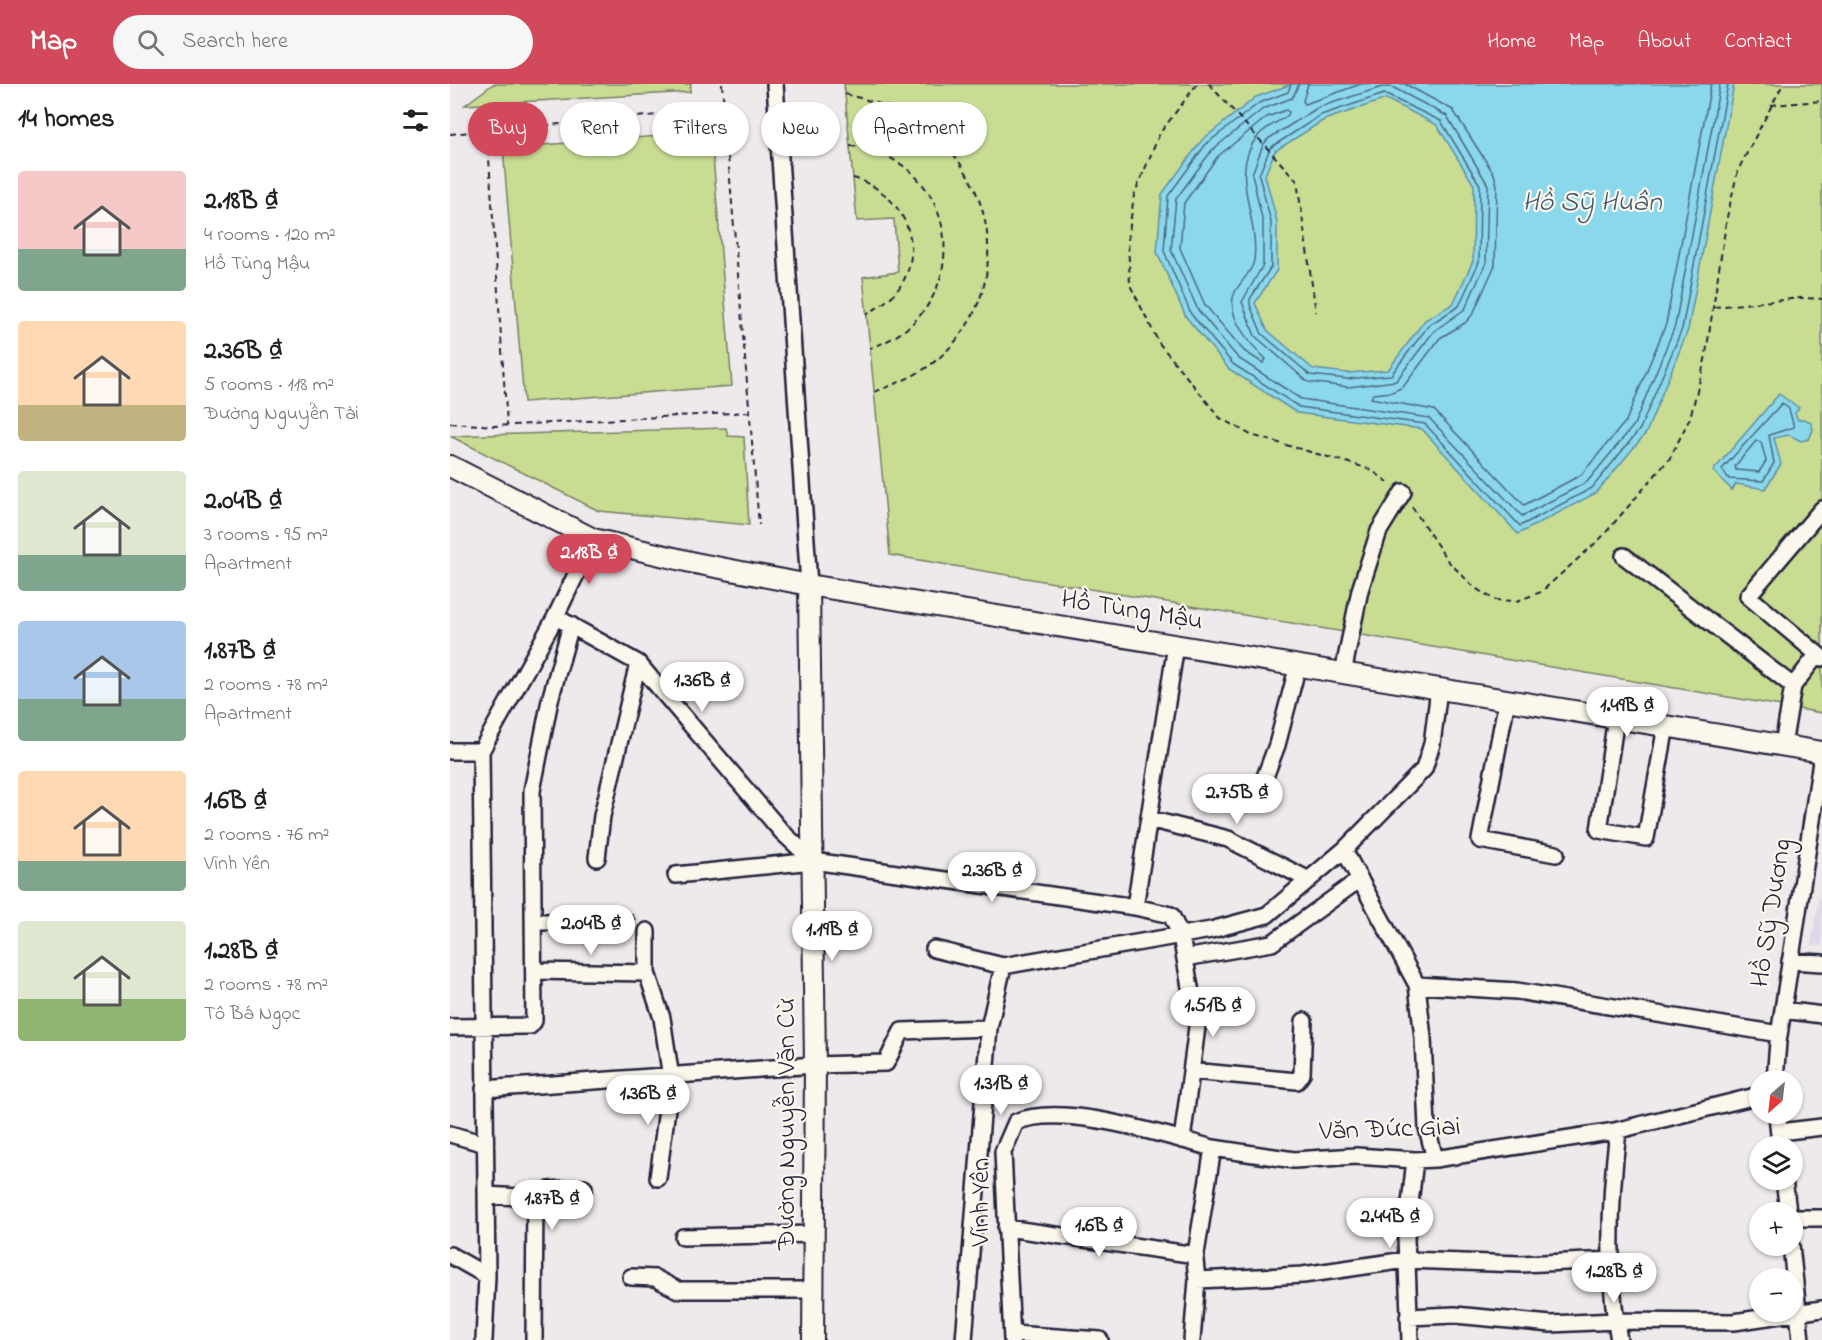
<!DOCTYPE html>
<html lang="en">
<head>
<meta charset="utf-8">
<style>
  :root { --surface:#fff; --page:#f6f6f6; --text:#202124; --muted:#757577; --accent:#d1495b }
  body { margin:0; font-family:"Indie Flower",sans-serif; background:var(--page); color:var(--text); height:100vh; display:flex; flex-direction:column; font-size:22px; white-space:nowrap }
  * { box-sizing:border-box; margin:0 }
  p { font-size:20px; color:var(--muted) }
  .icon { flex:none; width:33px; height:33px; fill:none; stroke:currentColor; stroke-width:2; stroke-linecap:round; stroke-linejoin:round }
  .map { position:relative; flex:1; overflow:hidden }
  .details { display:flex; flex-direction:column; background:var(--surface); width:450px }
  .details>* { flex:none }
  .banner { position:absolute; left:18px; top:18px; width:570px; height:54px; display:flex; gap:12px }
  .needle { width:39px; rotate:208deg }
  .buttons { position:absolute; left:1299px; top:986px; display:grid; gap:12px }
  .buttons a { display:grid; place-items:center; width:54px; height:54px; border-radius:50%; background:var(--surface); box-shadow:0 2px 4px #0004; font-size:30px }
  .price { position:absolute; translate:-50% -51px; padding:0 14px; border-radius:21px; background:#fff; color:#222; font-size:20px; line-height:39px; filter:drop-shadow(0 2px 3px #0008) }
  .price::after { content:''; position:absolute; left:50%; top:36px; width:18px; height:14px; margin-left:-9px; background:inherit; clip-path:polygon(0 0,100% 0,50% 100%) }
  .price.on { background:var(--accent); color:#fff }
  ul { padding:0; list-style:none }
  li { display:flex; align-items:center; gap:18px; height:150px; padding:0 18px }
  li span { display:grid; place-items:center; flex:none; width:168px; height:120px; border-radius:6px; color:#555 }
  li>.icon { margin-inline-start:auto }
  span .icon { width:72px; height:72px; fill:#fffc; stroke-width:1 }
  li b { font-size:26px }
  h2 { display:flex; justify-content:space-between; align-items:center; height:72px; padding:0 18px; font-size:26px }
  .chip { padding:0 21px; border-radius:27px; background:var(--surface); box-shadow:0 2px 4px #0004; font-size:21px; line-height:54px }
  .chip.on { background:var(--accent); color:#fff }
  header { display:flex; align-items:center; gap:36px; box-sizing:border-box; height:84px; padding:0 30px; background:var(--accent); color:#fff }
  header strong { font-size:28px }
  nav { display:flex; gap:33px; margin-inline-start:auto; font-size:21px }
  .search { width:420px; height:54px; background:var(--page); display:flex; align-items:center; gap:15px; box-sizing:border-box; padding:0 21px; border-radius:33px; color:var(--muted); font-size:22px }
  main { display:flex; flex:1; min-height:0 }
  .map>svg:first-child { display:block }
  .built { fill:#ded8e8 }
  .green { fill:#c8dc92; stroke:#757f66; stroke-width:1.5 }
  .water { fill:#8bd7eb; stroke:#618fa5; stroke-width:1.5; fill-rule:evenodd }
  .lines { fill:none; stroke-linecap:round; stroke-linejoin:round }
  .shore { stroke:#4c6a81; stroke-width:1.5 }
  .minor-casing { stroke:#22223b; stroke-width:20 }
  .major-casing { stroke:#22223b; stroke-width:24 }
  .path { stroke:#22223b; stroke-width:2; stroke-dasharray:6 4.5; stroke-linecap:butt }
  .minor { stroke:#fbf7ec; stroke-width:15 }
  .major { stroke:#fbf7ec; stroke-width:20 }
  .labels { text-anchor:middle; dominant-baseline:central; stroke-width:4.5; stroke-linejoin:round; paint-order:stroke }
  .street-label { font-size:27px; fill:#22223b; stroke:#fbf7ec }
  .water-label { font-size:28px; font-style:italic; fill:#425870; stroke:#fbf7ec }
</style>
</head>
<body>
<header>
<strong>Map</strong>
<div class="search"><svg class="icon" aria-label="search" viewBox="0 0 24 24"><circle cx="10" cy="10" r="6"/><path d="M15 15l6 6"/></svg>Search here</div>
<nav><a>Home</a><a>Map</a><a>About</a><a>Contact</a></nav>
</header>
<main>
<section class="details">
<h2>14 homes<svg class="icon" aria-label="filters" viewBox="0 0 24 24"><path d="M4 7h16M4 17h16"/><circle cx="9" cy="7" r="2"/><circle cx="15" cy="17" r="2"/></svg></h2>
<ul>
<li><span style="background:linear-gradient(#f6c9c9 65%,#7fa58c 0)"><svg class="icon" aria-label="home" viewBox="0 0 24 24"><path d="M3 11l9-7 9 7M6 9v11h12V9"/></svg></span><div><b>2.18B ₫</b><p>4 rooms · 120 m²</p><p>Hồ Tùng Mậu</p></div></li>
<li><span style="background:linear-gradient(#ffd9b3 70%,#c2b280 0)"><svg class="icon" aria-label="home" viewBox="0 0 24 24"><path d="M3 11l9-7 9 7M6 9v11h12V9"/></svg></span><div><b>2.36B ₫</b><p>5 rooms · 118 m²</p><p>Đường Nguyễn Tài</p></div></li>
<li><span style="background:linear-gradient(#dfe7d0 70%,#7fa58c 0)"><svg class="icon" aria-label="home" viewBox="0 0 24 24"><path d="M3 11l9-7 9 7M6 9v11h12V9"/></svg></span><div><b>2.04B ₫</b><p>3 rooms · 95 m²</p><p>Apartment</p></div></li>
<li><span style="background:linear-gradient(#a9c7e8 65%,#7fa58c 0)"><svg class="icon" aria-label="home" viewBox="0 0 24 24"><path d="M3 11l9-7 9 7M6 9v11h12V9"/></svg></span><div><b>1.87B ₫</b><p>2 rooms · 78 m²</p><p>Apartment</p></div></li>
<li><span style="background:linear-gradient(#ffd9b3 75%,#7fa58c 0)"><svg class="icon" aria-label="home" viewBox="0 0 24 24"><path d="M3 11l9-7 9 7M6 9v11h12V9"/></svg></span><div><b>1.6B ₫</b><p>2 rooms · 76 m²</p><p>Vĩnh Yên</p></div></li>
<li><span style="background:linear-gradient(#dfe7d0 65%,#8fb573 0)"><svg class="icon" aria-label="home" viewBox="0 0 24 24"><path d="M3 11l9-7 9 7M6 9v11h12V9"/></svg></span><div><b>1.28B ₫</b><p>2 rooms · 78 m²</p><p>Tô Bá Ngọc</p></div></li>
</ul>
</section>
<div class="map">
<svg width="1372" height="1256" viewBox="0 0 1372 1256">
  <rect width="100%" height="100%" fill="#eee9ea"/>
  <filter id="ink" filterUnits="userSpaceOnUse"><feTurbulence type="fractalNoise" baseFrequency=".0167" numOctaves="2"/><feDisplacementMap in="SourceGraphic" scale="12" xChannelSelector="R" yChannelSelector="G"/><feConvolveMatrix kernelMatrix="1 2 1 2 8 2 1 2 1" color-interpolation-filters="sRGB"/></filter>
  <g filter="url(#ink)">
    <path class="built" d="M1372,797V862L1361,861Z"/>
    <path class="green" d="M43,0H241L240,8L15,21Z
      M394,0H1372V629L440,471L413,193L448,188L444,135L407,137Z
      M261,48L282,302L74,318L53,64Z
      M276,344L278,352L294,353L299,441L149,427L0,352Z"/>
    <path class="water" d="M842,0H1284L1238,246L1196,349L1146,409L1068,450L972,345L847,329L779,285L736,233L707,168L712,110L752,56L806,13ZM936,15L987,41L1024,101L1023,177L1003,220L975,236L938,286L897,289L863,285L817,246L805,219L827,186V137L815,91L825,67L874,36Z
      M1329,310L1349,324L1345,329L1348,336L1355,335L1361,339L1363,346L1359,355L1351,357L1339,351L1324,354L1331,380L1315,405L1286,400L1282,406L1263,387Z"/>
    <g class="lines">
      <path class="shore" d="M841,0L838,8L809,19L756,60L718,112L714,167L741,230L783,280L849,323L975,340L1070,442L1142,404L1190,345L1232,245L1278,0
        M849,0L842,14L813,25L762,66L726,115L721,166L748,226L788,274L851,315L979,334L1072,432L1137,398L1184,341L1225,242L1270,0
        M858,0L853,17L855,20L911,0
        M955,0L1003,26L1044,90L1047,101L1045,181L1023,230L1015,239L990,254L953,303L942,308L923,310L921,314L984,326L1074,421L1131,391L1176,337L1216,240L1261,0
        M932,3H942L997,32L1038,101L1036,179L1015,225L984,247L946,297L898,303L858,298L805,252L792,218L813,181V139L802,90L813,61L818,55L869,23Z
        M934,10L991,37L1030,101L1029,178L1009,222L979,241L941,291L897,295L860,291L812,250L800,221V215L821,183V138L809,91L820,64L871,31Z
        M836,26L839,28L838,31C829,38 815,43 808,52C777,89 810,133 804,176C803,187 790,198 785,208C774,231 801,261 816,275L813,279L794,267L755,221L730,164L734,119L768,72L817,33Z
        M1332,319L1339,325L1344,343L1319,351L1324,379L1313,397L1279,395L1272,385Z
        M1306,357L1311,358L1316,377L1309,388L1286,386L1285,382Z"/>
      <g class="minor-casing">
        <path id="minor" d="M325,0L359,501
          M1372,425L1298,512L1372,574
          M1174,472L1343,602L1333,661
          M113,537L188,579L332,748L363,777
          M893,589L910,506L929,447L953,408
          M1343,602L1367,571
          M1057,616L1030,756L1106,770
          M1166,634L1149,746L1196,754L1216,642
          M0,667H31
          M813,698L827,661L848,581
          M699,735L778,755L859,796
          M894,766L967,901L973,954L977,1044L985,1075
          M147,774L152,732L188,579
          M226,791L363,777L685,823L721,831L731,852L747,943L732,1056
          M685,823L726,561
          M85,838H176
          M197,847V889L212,934L221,994L208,1094
          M484,865L553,882
          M735,874L822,859L910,795
          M1340,877L1372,879
          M85,887L197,889
          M967,901L1067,907L1329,950
          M1333,926L1372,931
          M0,943L80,942L84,937L82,707L100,616L121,541
          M742,987L847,997L852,990L854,937
          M1325,996L1328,958L1372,671
          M34,1005L365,981L436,979L452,947L539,944
          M1327,1029L1330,1062
          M1168,1046C1160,1114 1156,1188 1169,1256
          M1329,1048L1372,1043
          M0,1050L35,1060
          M1334,1095L1338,1128
          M85,1110L99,1106L134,1104
          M36,1111L69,1113L85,1110L84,1256
          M1342,1134H1372
          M556,1144L746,1171
          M233,1153L364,1150
          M1341,1161L1351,1256
          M0,1171L37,1192
          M181,1193L205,1194L228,1206H363
          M747,1196L853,1191L956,1176L1070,1180L1162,1176
          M958,1233L1005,1231L1101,1240L1165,1237L1284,1238L1372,1225
          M563,1250L650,1256
          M34,1256L37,1192L31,667L105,534L143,455
          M514,1256L539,944L553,882L761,846L817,831L894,766L974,685L982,660L989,605
          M562,1256L553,1068L566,1038C612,1018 713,1051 763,1064
          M742,1256L747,1196L745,1176L763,1064L844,1076L906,1072L965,1076L985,1075L1165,1047L1310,1011
          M960,1256L956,1154L965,1076"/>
      </g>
      <g class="major-casing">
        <path id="major" d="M0,382L143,455L245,479L359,501L1372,668
          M359,501L365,981L363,1256"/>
      </g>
      <path class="path" d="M272,0L309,441
        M747,0L710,49L684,111L678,156L680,201L709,259L770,334L801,351L920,385L942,401
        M759,0L847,97L866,228
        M395,10C420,17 451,24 472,40C549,97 564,208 489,274C471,290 446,300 424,308
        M1321,21L1372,17
        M37,45L57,341
        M0,50L274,25
        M400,62C515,75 529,228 420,264
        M403,94C450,106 479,161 449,204C440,216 428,223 416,231
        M1264,223L1351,214L1372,215
        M0,339L45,342L300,328
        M962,423L997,476L1025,504L1045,516L1067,517L1091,508L1151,454L1220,374L1240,334L1255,276L1277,133L1288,86L1333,0"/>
      <use href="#minor" class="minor"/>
      <use href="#major" class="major"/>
    </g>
  </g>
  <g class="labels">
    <g class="street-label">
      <text transform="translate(682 527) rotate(9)">Hồ Tùng Mậu</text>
      <text transform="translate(1322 829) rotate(-81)">Hồ Sỹ Dương</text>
      <text transform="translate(337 1040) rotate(-90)">Đường Nguyễn Văn Cừ</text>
      <text transform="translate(940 1046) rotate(-2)">Văn Đức Giai</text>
      <text transform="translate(531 1118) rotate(-90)">Vĩnh Yên</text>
    </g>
    <g class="water-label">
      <text x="1142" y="119">Hồ Sỹ Huân</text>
    </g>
  </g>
</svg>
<div class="buttons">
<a><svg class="needle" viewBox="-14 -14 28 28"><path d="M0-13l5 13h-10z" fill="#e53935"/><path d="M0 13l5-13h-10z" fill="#757577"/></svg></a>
<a><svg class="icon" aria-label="layers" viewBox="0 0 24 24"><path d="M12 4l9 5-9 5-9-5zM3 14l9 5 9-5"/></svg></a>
<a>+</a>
<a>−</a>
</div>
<b class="price on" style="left:139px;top:501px">2.18B ₫</b>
<b class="price" style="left:252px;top:629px">1.36B ₫</b>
<b class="price" style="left:1177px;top:654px">1.49B ₫</b>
<b class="price" style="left:787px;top:741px">2.75B ₫</b>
<b class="price" style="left:542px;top:819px">2.36B ₫</b>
<b class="price" style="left:141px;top:872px">2.04B ₫</b>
<b class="price" style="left:382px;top:878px">1.19B ₫</b>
<b class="price" style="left:763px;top:954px">1.51B ₫</b>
<b class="price" style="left:551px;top:1032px">1.31B ₫</b>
<b class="price" style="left:198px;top:1042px">1.36B ₫</b>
<b class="price" style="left:102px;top:1147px">1.87B ₫</b>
<b class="price" style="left:940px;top:1165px">2.44B ₫</b>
<b class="price" style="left:649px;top:1174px">1.6B ₫</b>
<b class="price" style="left:1164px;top:1220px">1.28B ₫</b>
<div class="banner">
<a class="chip on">Buy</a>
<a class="chip">Rent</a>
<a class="chip">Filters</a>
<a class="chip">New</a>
<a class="chip">Apartment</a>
</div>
</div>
</main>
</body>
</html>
